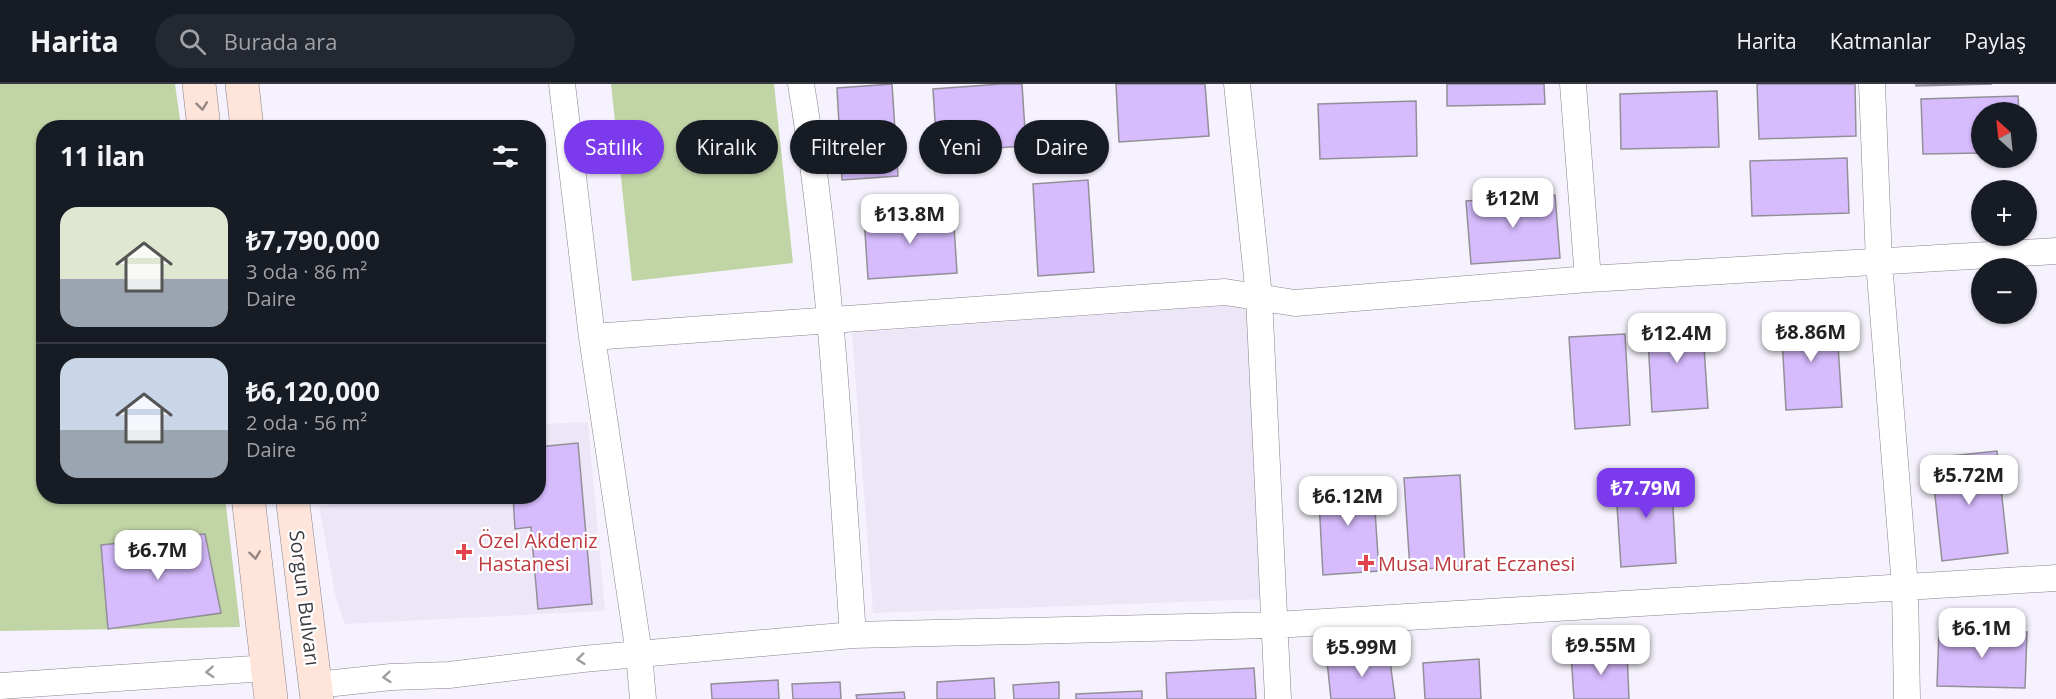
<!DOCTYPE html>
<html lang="tr">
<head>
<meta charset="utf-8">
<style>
  :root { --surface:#171b24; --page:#242831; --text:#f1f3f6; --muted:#9ea1a6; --line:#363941; --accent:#7c3aed }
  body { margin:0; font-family:"Open Sans",sans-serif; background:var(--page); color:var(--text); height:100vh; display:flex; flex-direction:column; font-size:22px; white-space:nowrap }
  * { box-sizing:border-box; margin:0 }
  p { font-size:20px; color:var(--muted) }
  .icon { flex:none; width:33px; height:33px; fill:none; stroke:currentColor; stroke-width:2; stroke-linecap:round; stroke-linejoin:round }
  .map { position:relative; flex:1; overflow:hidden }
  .side { position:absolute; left:36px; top:36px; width:510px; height:384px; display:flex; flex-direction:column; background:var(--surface); border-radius:24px; box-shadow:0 2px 4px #0004 }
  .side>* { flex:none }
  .banner { position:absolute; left:564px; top:36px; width:570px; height:54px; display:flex; gap:12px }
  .needle { width:39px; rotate:333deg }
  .controls { position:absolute; left:1971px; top:18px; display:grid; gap:12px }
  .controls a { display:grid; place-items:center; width:66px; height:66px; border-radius:50%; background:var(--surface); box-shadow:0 2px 4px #0004; font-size:30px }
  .price { position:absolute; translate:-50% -51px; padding:0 14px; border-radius:12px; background:#fff; color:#222; font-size:20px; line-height:39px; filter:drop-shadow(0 2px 3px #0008) }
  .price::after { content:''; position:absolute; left:50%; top:36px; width:18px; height:14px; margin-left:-9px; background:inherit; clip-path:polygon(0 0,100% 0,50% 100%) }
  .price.active { background:var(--accent); color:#fff }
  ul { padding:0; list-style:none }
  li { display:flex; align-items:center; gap:18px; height:150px; padding:0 24px }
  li+li { border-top:2px solid var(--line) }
  li span { display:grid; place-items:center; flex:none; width:168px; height:120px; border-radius:18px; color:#555 }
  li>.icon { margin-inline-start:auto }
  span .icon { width:72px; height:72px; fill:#fffc; stroke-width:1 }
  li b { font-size:26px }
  h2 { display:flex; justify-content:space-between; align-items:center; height:72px; padding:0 24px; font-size:26px }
  .pill { padding:0 21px; border-radius:27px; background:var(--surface); box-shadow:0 2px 4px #0004; font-size:21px; line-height:54px }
  .pill.active { background:var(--accent); color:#fff }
  header { display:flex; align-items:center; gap:36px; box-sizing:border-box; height:84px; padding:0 30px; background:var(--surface); border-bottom:2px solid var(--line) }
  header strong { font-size:28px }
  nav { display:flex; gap:33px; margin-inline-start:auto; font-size:21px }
  .search { width:420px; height:54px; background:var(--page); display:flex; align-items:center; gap:15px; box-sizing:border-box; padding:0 21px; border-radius:33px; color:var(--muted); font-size:22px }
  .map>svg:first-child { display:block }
  .built { fill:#ece6f7 }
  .green { fill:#c1d4a6 }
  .building { fill:#d6bbfd; stroke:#938f98; stroke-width:1.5 }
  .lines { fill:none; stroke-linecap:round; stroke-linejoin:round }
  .street-casing { stroke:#87838c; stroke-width:27 }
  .secondary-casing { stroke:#87838c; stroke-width:34 }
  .street { stroke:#fff; stroke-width:26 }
  .secondary { stroke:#fee4d9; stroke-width:33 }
  .oneway { stroke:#948784 }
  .oneway2 { stroke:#9e9d9f }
  .health-dot { fill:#e0444e; stroke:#fff; stroke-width:2 }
  .labels { text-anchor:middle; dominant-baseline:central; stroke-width:4.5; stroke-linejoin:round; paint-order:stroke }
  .health-label { font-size:20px; fill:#be3a42; stroke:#fff; text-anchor:start }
  .street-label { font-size:20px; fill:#3d3b3f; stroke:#fff }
</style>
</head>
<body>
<header>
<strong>Harita</strong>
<div class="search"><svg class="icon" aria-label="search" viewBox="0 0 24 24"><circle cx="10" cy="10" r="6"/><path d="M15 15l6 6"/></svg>Burada ara</div>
<nav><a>Harita</a><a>Katmanlar</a><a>Paylaş</a></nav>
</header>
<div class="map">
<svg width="2056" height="615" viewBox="0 0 2056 615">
  <rect width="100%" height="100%" fill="#f6f2fd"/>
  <path class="built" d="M1252,220L1267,515L873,529L852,249Z
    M588,338L605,527L345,540L336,515L319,422L388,412H538L539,340Z"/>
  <path class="green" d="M0,0H175L181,43L44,44V412L225,413L240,543L0,547Z
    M611,0H774L793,179L632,197Z"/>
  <path class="building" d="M892,0L898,92L842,96L837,4Z
    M1001,0H1022L1026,62L937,68L933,5Z
    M1116,0H1205L1209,52L1119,58Z
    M1447,0H1544L1545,20L1447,22Z
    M1757,0H1855L1856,52L1759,55Z
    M1916,0H1992L1916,2Z
    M1717,7L1719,63L1621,65L1620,10Z
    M2018,12L2019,28H1982V69L1923,70L1921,15Z
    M1416,17L1417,72L1320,75L1318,20Z
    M1847,74L1849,129L1752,132L1750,77Z
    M1088,96L1094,188L1038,192L1033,100Z
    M1555,111L1560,174L1471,180L1466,117Z
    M953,126L957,189L868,195L864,132Z
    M1836,231L1842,323L1786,326L1781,234Z
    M1702,232L1708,324L1652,328L1647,236Z
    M1625,250L1630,341L1575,345L1569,253Z
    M578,359L592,520L538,525L531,443L515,445L513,412H538V363Z
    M1997,367L2008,469L1942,477L1931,374Z
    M1671,388L1676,479L1621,483L1615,391Z
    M1460,391L1465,482L1410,486L1404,394Z
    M1373,396L1379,487L1323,491L1318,399Z
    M205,450L221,529L108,545L101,461Z
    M1939,546L2027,548L2025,604L1937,602Z
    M1627,567L1629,615H1574L1571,570Z
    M1389,569L1395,615H1331L1327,577Z
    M1479,575L1481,615H1425L1423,579Z
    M1254,584L1256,615H1167L1166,589Z
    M994,594L995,615H937V598Z
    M778,596L779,615H712L711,600Z
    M840,598L841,615H793L792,600Z
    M1059,598V615H1014L1013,601Z
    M1142,607V615H1076V610Z
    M904,608L905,615H857L856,611Z"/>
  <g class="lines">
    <g class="street-casing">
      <path id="street" d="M562,0L592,253L639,570L643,615
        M801,0C831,182 840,367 853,551
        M1237,0L1259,213L1278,615
        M1573,0L1588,195
        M1872,0L1879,178L1905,503L1907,615
        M592,253L1225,208L1295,219L1588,195L2056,167
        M316,601L391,593L449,591L583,575L853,551L1275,541L2056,494
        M0,602L268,584"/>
    </g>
    <g class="secondary-casing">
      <path id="secondary" d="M199,0L204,44
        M242,0L247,44
        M248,412L271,615
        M292,412L317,615"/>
    </g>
    <use href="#street" class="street"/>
    <use href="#secondary" class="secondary"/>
  </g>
  <defs><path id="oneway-chevron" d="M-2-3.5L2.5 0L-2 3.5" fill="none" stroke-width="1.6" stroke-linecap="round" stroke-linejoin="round" transform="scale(1.5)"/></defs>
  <g class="oneway">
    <use href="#oneway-chevron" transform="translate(202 22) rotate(83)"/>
    <use href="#oneway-chevron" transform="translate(255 471) rotate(83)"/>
  </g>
  <g class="oneway2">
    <use href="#oneway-chevron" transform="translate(581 575) rotate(174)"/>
    <use href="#oneway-chevron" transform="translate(210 588) rotate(176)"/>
    <use href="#oneway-chevron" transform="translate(387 593) rotate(175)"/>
  </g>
  <g class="health-dot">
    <path d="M461 459h6v6h6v6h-6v6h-6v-6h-6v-6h6z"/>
    <path d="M1363 470h6v6h6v6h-6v6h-6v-6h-6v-6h6z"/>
  </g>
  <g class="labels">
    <g class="health-label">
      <text x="478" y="456">Özel Akdeniz<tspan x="478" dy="23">Hastanesi</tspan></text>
      <text x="1378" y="479">Musa Murat Eczanesi</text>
    </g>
    <g class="street-label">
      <text transform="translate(305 514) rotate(83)">Sorgun Bulvarı</text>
    </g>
  </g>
</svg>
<div class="controls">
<a><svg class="needle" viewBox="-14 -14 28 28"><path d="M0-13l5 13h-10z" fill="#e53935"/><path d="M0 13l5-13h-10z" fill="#9ea1a6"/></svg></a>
<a>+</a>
<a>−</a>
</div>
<b class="price" style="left:1513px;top:145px">₺12M</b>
<b class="price" style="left:910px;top:161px">₺13.8M</b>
<b class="price" style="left:1811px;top:279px">₺8.86M</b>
<b class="price" style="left:1677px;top:280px">₺12.4M</b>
<b class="price" style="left:1969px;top:422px">₺5.72M</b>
<b class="price active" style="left:1646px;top:435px">₺7.79M</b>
<b class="price" style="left:1348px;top:443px">₺6.12M</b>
<b class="price" style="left:158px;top:497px">₺6.7M</b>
<b class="price" style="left:1982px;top:575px">₺6.1M</b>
<b class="price" style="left:1601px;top:592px">₺9.55M</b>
<b class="price" style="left:1362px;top:594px">₺5.99M</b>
<div class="banner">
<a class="pill active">Satılık</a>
<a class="pill">Kiralık</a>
<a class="pill">Filtreler</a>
<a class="pill">Yeni</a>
<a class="pill">Daire</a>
</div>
<section class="side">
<h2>11 ilan<svg class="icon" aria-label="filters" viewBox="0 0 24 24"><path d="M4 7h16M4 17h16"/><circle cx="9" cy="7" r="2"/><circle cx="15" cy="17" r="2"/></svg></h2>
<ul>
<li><span style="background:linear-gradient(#dfe7d0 60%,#9aa5b1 0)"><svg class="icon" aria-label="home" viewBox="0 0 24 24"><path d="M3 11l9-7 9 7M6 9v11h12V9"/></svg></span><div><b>₺7,790,000</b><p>3 oda · 86 m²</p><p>Daire</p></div></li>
<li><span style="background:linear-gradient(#c9d6e8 60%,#9aa5b1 0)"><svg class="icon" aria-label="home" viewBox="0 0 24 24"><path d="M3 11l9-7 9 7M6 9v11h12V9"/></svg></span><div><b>₺6,120,000</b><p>2 oda · 56 m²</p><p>Daire</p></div></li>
</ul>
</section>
</div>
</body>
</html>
